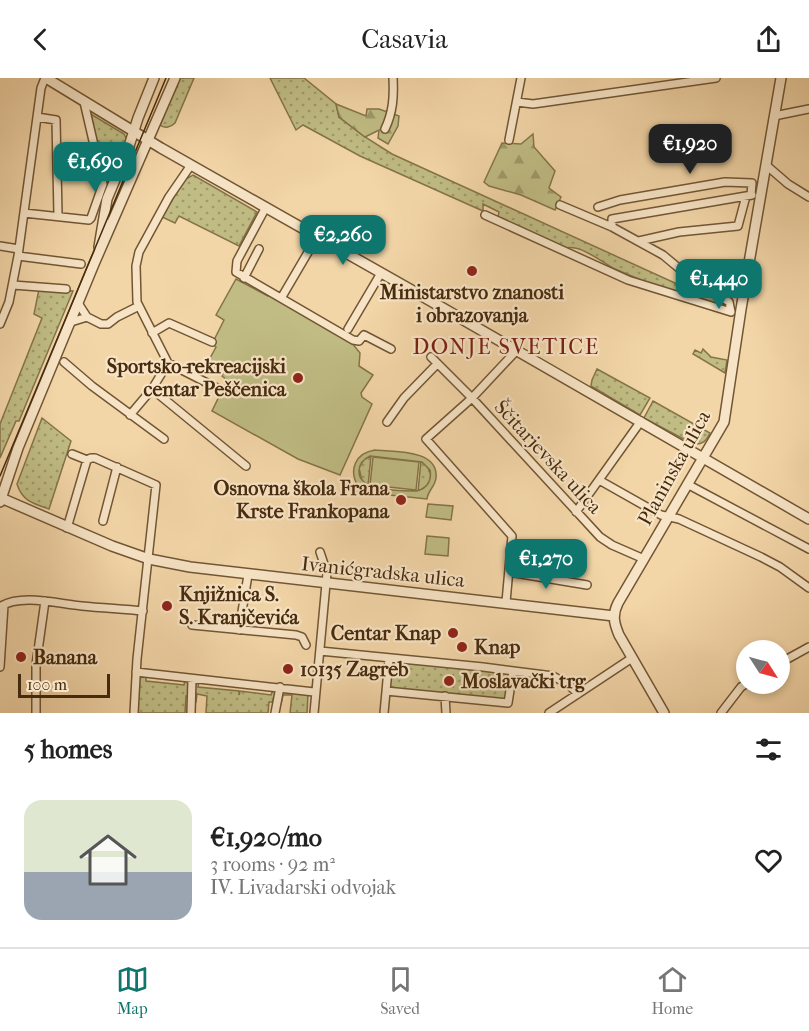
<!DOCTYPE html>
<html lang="en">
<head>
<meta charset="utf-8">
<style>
  :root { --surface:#fff; --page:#f2f2f2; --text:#222; --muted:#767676; --line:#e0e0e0; --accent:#0f766e }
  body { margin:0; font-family:"IM FELL French Canon",serif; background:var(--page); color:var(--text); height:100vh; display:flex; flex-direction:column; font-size:22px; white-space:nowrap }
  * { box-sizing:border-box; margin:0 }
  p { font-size:20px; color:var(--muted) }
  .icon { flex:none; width:33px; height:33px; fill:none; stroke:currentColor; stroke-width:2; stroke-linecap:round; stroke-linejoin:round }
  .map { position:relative; height:635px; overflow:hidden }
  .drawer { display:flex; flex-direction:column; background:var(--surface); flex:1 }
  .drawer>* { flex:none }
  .needle { width:39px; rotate:126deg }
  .controls { position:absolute; left:736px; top:562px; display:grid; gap:12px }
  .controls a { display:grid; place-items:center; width:54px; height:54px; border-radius:50%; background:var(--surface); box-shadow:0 3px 9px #0003; font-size:30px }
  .scale { position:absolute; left:18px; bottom:15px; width:92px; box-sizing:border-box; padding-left:6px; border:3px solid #472b0e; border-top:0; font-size:16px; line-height:21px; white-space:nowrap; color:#472b0e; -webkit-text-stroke:4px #f7e4c6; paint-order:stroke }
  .price { position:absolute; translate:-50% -51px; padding:0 14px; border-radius:12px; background:var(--accent); color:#fff; font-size:20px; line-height:39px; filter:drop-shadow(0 2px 3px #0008) }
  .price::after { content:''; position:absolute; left:50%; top:36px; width:18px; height:14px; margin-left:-9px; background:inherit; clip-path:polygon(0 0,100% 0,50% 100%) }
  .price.on { background:#222; color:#fff }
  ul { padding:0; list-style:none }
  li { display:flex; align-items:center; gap:18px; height:150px; padding:0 24px }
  li span { display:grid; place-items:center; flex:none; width:168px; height:120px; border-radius:18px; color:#555 }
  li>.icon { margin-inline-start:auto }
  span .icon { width:72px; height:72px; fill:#fffc; stroke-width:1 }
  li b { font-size:26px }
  h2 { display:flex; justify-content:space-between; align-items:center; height:72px; padding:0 24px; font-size:26px }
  header { display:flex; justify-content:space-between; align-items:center; height:78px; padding:0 24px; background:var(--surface); font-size:27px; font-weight:600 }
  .tab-bar { display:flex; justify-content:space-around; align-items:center; height:84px; border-top:2px solid var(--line); background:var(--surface); font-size:16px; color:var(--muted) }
  .tab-bar a { display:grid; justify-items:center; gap:3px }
  .tab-bar .on { color:var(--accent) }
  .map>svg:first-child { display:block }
  .grass { fill:url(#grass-dots); stroke:#847449; stroke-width:1.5 }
  .forest { fill:url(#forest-firs); stroke:#847449; stroke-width:1.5 }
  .garden { fill:#c0bc84; stroke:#847449; stroke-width:1.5; fill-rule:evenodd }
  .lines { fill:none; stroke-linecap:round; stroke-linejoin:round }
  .minor-casing { stroke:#725634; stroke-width:10 }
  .tertiary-casing { stroke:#725634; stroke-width:12 }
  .minor { stroke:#f7e4c6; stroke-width:7 }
  .tertiary { stroke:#f7e4c6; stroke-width:9 }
  .tram { stroke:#472b0e; stroke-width:1.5 }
  .poi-dot { fill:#8f2418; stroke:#f7e4c6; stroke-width:2 }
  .labels { text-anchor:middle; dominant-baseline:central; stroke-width:4.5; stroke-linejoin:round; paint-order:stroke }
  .poi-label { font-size:20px; font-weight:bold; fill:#472b0e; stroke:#f7e4c6; text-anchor:start }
  .street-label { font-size:20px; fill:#472b0e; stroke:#f7e4c6 }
  .quarter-label { font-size:22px; letter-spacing:1.5px; fill:#7a1f14; stroke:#f7e4c6 }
</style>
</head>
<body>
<header><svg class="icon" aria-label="back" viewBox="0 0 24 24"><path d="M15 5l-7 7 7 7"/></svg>Casavia<svg class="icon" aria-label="share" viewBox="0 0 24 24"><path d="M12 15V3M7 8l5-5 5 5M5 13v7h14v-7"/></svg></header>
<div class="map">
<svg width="809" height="635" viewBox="0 0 809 635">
  <defs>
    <pattern id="grass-dots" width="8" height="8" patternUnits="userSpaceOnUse" patternTransform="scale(1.5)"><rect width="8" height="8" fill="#c0bc84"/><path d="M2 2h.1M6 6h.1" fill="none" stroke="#9e996a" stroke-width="1.8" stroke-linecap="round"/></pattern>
    <pattern id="forest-firs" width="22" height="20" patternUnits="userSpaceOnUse" patternTransform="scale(1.5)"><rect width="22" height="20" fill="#c0bc84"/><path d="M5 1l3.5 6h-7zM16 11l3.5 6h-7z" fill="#9e996a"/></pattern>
  </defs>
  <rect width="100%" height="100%" fill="#f3d6a8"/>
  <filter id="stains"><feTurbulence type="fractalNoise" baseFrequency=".00333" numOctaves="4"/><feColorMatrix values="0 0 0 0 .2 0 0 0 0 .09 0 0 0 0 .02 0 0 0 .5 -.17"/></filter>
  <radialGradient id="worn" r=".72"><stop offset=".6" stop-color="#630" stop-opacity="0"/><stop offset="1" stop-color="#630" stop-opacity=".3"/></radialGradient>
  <path class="grass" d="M180,0H194L175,45C171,49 165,51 160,47Z
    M270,0H304L336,26L339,39L365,59L392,76L699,216H708L720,224L722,223V225C703,229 635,200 615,191C601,184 581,166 565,170L498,139L499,134L483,126V133L360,78L303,47L296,52Z
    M89,35L124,56L127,62L122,77L116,76L99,79Z
    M193,97L257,134L239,168L179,138L175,145L162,139L184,102Z
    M39,211L73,213L19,343H16L0,380V346L42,240L34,236Z
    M703,271L711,279L727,282L725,295L693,276L695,272L701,275Z
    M597,291L650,320L640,337L591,308L592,302Z
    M653,323L710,355C706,363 703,367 693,366L644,340Z
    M42,340L71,363L49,431C34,426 22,423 17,406Z
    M371,378L368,408L362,403L359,390L364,381Z
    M421,383C435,392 433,407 418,413Z
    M393,584L500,592L509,597L505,623L392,611L390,609Z
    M142,598H146V603L184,607L185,602L187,603L191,618H186L185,635H137L139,601Z
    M195,604H199L198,609L239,613V617L240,613L271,617L273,612L277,616L276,620L272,624H269L268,635H206L207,618L197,616L196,624H193Z
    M284,613L308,616L307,635H290L292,617H283L281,626L278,625L281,615Z"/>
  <path class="forest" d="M336,26L366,38L367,31H379L399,38L398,48L388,66L378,60L379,52L365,59L339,39Z
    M533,56L534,69L555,93L549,110L561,119L555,132L521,117L489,108L484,104L502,65L521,66Z"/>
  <path class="garden" d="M236,201L268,218L269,217L352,265L360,275L359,288L373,297L361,315L362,319L372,326L340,397L298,381L212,333L227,302L222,298L223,296L214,291L215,288L208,284L216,269L212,266L224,242L216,237Z
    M375,372C394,374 439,371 436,400C435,409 428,412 427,421L351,413V407L358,408C348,391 356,375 375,372ZM370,378L422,384L430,392C432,402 428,410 417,413C402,413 358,414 359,393C359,385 364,381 370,378Z
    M373,379L419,384L416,412L370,407Z
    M428,426L453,428L451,442L426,439Z
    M427,458L449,460L448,478L425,476Z"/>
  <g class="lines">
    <g class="minor-casing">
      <path id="minor" d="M517,24L533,26L716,0
        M774,38L809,31
        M37,39L56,42L58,137
        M385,51C393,34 394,19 393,0
        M509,62L521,0
        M191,87L169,119L139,174L136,188L137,224L168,285L219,311
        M766,87L788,106L809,119
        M266,129L237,183L236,194L353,262L359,263L364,257L391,271
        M598,129L620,122L725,104L752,105L751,117
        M24,135L89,142L91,140L103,106L84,24
        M485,137L628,202L731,234L729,224L681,192L663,177L612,149L560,127
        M612,149V141L752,117
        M639,163L679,154L738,148L746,118
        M0,168L19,171
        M18,178L81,186
        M244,200L259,171
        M13,207L66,211
        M283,217L317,159
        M87,239L101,246H108L117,239L139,228
        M71,244L87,239L78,225
        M0,246L9,224L18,178L41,10L45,0
        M348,251L381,195
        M152,255L169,245L212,264
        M431,279L472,320L600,459L612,467L644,481
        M64,284L92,308L164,361
        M152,311L246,388
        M130,337L152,311L168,285
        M387,344L404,320L437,286
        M72,376L87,382L91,380H95L156,407L137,581L134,635
        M599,402L661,437L679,441L761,479L780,489L809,510
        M687,406L809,471
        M576,434L641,343
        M103,443L117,389
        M67,450L87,382
        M509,494L587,507
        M506,524L512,458L426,361L472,320L517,272
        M0,529C20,515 59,526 82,528C102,530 122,531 143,533
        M192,547L296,557L302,559L306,567
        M239,552L248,497
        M320,573L483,589L553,598L569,607L578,616
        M780,585L809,569
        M0,589L4,527
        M136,594L314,614
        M386,613L508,625L513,593
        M445,618L446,635
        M36,635V587L45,523
        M191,635L192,601
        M275,635L280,609
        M314,635L327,495L320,474
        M384,635L389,581
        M549,635L632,580
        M721,635L741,609L747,605"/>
    </g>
    <g class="tertiary-casing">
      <path id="tertiary" d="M46,0L161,70L422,218L809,441
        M99,169L107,121L129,68L138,40L154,0
        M1,420L112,468L149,481L190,489L614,538
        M0,424L18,370L94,186L175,0
        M664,635L619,557C614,545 612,537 618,525L724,344L741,231L781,0"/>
    </g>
    <use href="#minor" class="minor"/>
    <use href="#tertiary" class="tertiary"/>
    <path class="tram" d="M0,398L166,0"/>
  </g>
  <g class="poi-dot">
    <circle cx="472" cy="193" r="6"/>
    <circle cx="298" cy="300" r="6"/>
    <circle cx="401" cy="422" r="6"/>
    <circle cx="167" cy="528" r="6"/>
    <circle cx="453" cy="555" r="6"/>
    <circle cx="462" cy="569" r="6"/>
    <circle cx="21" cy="579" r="6"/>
    <circle cx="288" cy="591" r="6"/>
    <circle cx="449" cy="603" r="6"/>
  </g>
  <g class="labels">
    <g class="poi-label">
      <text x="472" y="214" text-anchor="middle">Ministarstvo znanosti<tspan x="472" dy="23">i obrazovanja</tspan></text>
      <text x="286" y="288" text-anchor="end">Sportsko-rekreacijski<tspan x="286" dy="23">centar Peščenica</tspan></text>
      <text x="389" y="410" text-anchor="end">Osnovna škola Frana<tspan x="389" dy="23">Krste Frankopana</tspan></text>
      <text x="179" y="516">Knjižnica S.<tspan x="179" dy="23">S. Kranjčevića</tspan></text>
      <text x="441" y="555" text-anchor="end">Centar Knap</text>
      <text x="474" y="569">Knap</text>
      <text x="33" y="579">Banana</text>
      <text x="300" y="591">10135 Zagreb</text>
      <text x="461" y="603">Moslavački trg</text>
    </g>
    <g class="street-label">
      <text transform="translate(548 379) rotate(47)">Ščitarjevska ulica</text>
      <text transform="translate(674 390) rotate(-61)">Planinska ulica</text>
      <text transform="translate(383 494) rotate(6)">Ivanićgradska ulica</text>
    </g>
    <g class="quarter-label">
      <text x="506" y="269">DONJE SVETICE</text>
    </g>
  </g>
  <rect width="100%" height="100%" filter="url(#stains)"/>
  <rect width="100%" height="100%" fill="url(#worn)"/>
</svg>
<div class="controls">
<a><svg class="needle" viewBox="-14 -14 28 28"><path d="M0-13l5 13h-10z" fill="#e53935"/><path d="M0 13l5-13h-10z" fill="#767676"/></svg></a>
</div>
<div class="scale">100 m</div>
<b class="price on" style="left:690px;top:97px">€1,920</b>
<b class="price" style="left:95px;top:115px">€1,690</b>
<b class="price" style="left:343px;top:188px">€2,260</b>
<b class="price" style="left:719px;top:232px">€1,440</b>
<b class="price" style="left:546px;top:512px">€1,270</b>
</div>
<section class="drawer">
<h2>5 homes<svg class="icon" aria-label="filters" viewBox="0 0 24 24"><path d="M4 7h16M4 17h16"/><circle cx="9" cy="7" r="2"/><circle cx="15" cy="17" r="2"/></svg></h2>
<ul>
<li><span style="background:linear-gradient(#dfe7d0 60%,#9aa5b1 0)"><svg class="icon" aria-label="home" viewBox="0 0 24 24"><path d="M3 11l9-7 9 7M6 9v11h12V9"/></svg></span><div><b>€1,920/mo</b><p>3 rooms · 92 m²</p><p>IV. Livadarski odvojak</p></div><svg class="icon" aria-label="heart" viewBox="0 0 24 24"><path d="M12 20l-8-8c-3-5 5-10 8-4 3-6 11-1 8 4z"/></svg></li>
</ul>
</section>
<nav class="tab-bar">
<a class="on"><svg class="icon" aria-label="map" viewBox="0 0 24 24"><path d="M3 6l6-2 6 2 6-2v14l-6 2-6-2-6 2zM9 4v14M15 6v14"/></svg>Map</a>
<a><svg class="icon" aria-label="saved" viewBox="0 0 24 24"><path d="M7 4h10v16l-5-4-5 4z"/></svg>Saved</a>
<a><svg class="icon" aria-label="home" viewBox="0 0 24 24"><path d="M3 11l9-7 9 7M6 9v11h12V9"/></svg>Home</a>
</nav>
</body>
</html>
